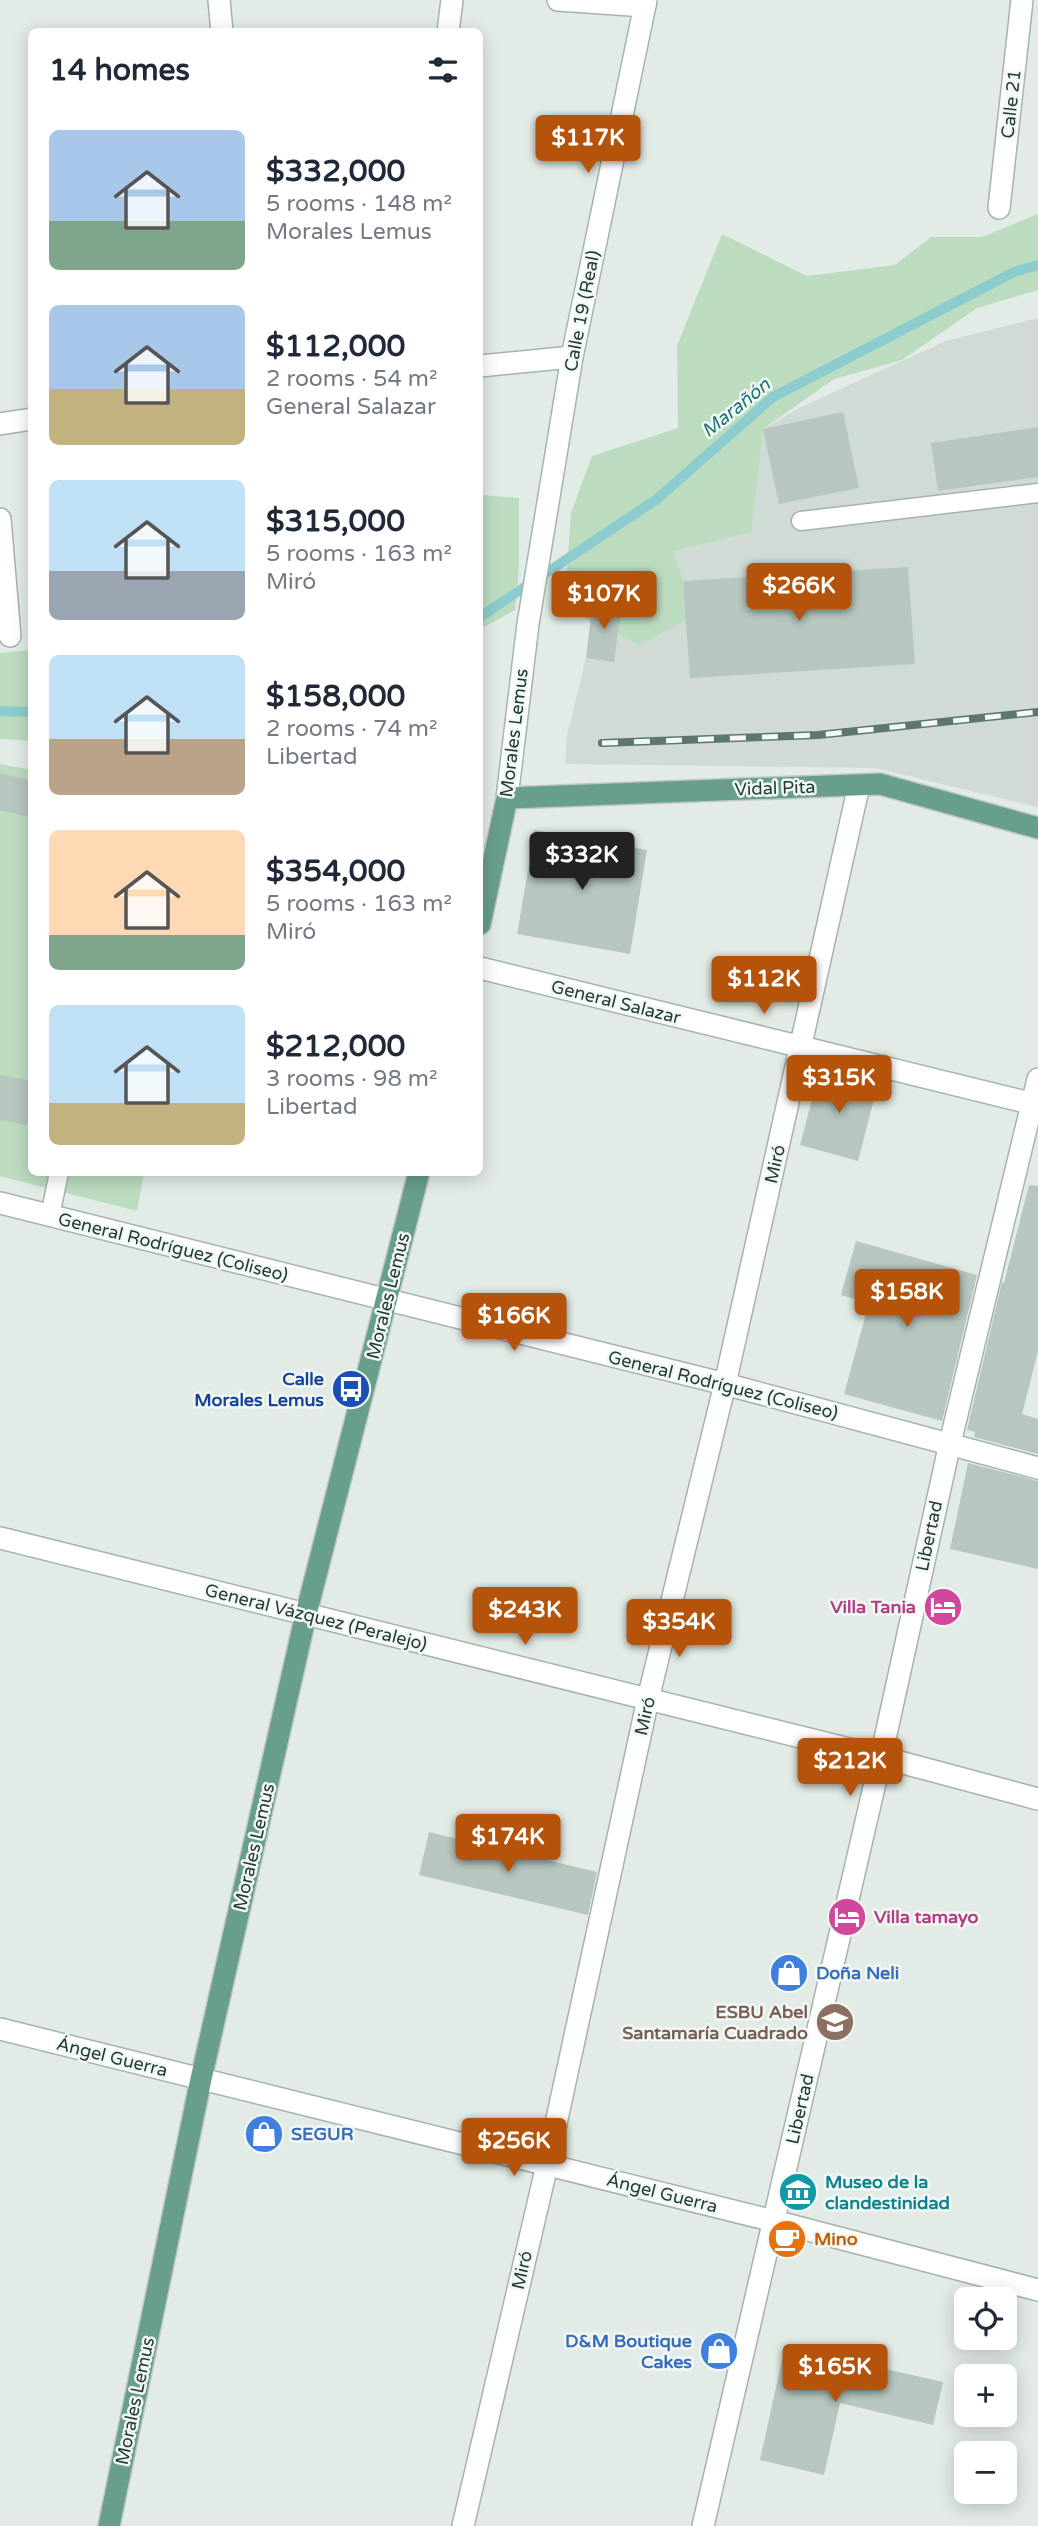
<!DOCTYPE html>
<html lang="en">
<head>
<meta charset="utf-8">
<style>
  :root { --surface:#fff; --page:#f6f6f7; --text:#1f2937; --muted:#747a83; --accent:#b45309 }
  body { margin:0; font-family:"Varela Round",sans-serif; background:var(--page); color:var(--text); height:100vh; display:flex; flex-direction:column; font-size:26px; white-space:nowrap }
  * { box-sizing:border-box; margin:0 }
  p { font-size:23px; color:var(--muted) }
  .icon { flex:none; width:38px; height:38px; fill:none; stroke:currentColor; stroke-width:2; stroke-linecap:round; stroke-linejoin:round }
  .map { position:relative; flex:1; overflow:hidden }
  .side { position:absolute; left:28px; top:28px; width:455px; height:1148px; display:flex; flex-direction:column; background:var(--surface); border-radius:10px; box-shadow:0 4px 18px #0003 }
  .side>* { flex:none }
  .fabs { position:absolute; left:954px; top:2287px; display:grid; gap:14px }
  .fabs a { display:grid; place-items:center; width:63px; height:63px; border-radius:10px; background:var(--surface); box-shadow:0 4px 18px #0003; font-size:35px }
  .price { position:absolute; translate:-50% -60px; padding:0 16px; border-radius:7px; background:var(--accent); color:#fff; font-size:23px; line-height:46px; filter:drop-shadow(0 2px 4px #0008) }
  .price::after { content:''; position:absolute; left:50%; top:42px; width:21px; height:16px; margin-left:-10px; background:inherit; clip-path:polygon(0 0,100% 0,50% 100%) }
  .price.selected { background:#222; color:#fff }
  ul { padding:0; list-style:none }
  li { display:flex; align-items:center; gap:21px; height:175px; padding:0 21px }
  li span { display:grid; place-items:center; flex:none; width:196px; height:140px; border-radius:10px; color:#555 }
  li>.icon { margin-inline-start:auto }
  span .icon { width:84px; height:84px; fill:#fffc; stroke-width:1 }
  li b { font-size:30px }
  h2 { display:flex; justify-content:space-between; align-items:center; height:84px; padding:0 21px; font-size:30px }
  .map>svg:first-child { display:block }
  .built { fill:#d0dbd5 }
  .green { fill:#bcdcc0 }
  .lines { fill:none; stroke-linecap:round; stroke-linejoin:round }
  .stream { stroke:#8cccce; stroke-width:10 }
  .building { fill:#b7c6bf }
  .service-casing { stroke:#a5b3ac; stroke-width:21 }
  .minor-casing { stroke:#a5b3ac; stroke-width:24 }
  .tertiary-casing { stroke:#a5b3ac; stroke-width:24 }
  .secondary-casing { stroke:#a1b7ac; stroke-width:24 }
  .primary-casing { stroke:#c1c8c6; stroke-width:24 }
  .service { stroke:#fff; stroke-width:18 }
  .minor { stroke:#fff; stroke-width:21 }
  .tertiary { stroke:#fff; stroke-width:21 }
  .secondary { stroke:#fff; stroke-width:21 }
  .primary { stroke:#689f8a; stroke-width:21 }
  .rail-casing { stroke:#5d776d; stroke-width:8 }
  .rail { stroke:#f2f8f4; stroke-width:5; stroke-dasharray:16; stroke-linecap:butt }
  .labels { text-anchor:middle; dominant-baseline:central; stroke-width:5; stroke-linejoin:round; paint-order:stroke }
  .street-label { font-size:18px; fill:#233c32; stroke:#f2f8f4 }
  .transit-label { font-size:18px; font-weight:bold; fill:#164399; stroke:#f2f8f4; text-anchor:end }
  .hotel-label { font-size:18px; font-weight:bold; fill:#b23c85; stroke:#f2f8f4; text-anchor:end }
  .shop-label { font-size:18px; font-weight:bold; fill:#366cbe; stroke:#f2f8f4; text-anchor:start }
  .education-label { font-size:18px; font-weight:bold; fill:#785e54; stroke:#f2f8f4; text-anchor:end }
  .culture-label { font-size:18px; font-weight:bold; fill:#0d838f; stroke:#f2f8f4; text-anchor:start }
  .food-label { font-size:18px; font-weight:bold; fill:#c56008; stroke:#f2f8f4; text-anchor:start }
  .water-label { font-size:19px; font-style:italic; fill:#1f7175; stroke:#f2f8f4 }
</style>
</head>
<body>
<div class="map">
<svg width="1038" height="2526" viewBox="0 0 1038 2526">
  <rect width="100%" height="100%" fill="#e2ebe6"/>
  <path class="built" d="M1038,318V807L875,768L565,764L567,736L586,658L593,600L763,429L799,408L946,341Z"/>
  <path class="green" d="M1038,214V290L977,308L902,360L834,379L763,429L751,532L673,551L683,581L686,620L639,645L564,607L571,513L592,456L678,428L677,346L722,234L807,276L895,265L931,237H982Z
    M483,495L519,498V567L515,610L480,629V497Z
    M31,650V741L0,739V653Z
    M0,764L31,770L32,1172L144,1173L137,1211L0,1176Z"/>
  <g class="lines">
    <path class="stream" d="M480,617L657,499L773,397L1014,272L1038,265
      M0,711L32,712"/>
  </g>
  <path class="building" d="M843,412L859,488L779,504L763,429Z
    M1038,427V477L938,491L931,443Z
    M908,567L915,664L690,678L683,581Z
    M593,600L622,604L614,662L586,658Z
    M0,773L32,781V818L0,810Z
    M535,830L647,850L630,954L517,934Z
    M820,1069L878,1084L858,1161L800,1145Z
    M0,1075L32,1081V1126L0,1120Z
    M1029,1185L1038,1186V1351L1022,1414L1038,1419V1454L974,1437L975,1432L967,1430L1002,1282L1004,1283Z
    M856,1241L977,1275L942,1421L844,1394L869,1303L841,1295Z
    M968,1463L1038,1481V1569L950,1549Z
    M429,1832L597,1872L588,1915L419,1875Z
    M785,2346L943,2382L933,2425L840,2403L824,2475L760,2460Z"/>
  <g class="lines">
    <g class="service-casing">
      <path id="service" d="M801,521L1038,493
        M50,1216L59,1172"/>
    </g>
    <g class="minor-casing">
      <path id="minor" d="M219,0L222,32
        M558,0L645,6
        M448,32L452,0
        M999,208L1022,0
        M480,366L572,357
        M0,424L32,419
        M0,519L10,636
        M480,968L1038,1105
        M0,1203L725,1384L1038,1468
        M0,1538L881,1757L1038,1799
        M463,2526L547,2165L648,1699L725,1384L859,785"/>
    </g>
    <g class="tertiary-casing">
      <path id="tertiary" d="M0,2029L774,2221L1038,2290
        M703,2526L881,1757L950,1443L1038,1079"/>
    </g>
    <g class="secondary-casing">
      <path id="secondary" d="M507,798L528,624L572,357L646,0"/>
    </g>
    <g class="primary-casing">
      <path id="primary" d="M480,924L507,798L880,784L1038,828
        M109,2526L201,2079L306,1614L419,1172"/>
    </g>
    <use href="#service" class="service"/>
    <use href="#minor" class="minor"/>
    <use href="#tertiary" class="tertiary"/>
    <use href="#secondary" class="secondary"/>
    <use href="#primary" class="primary"/>
    <g class="rail-casing">
      <path id="rail" d="M602,743L818,735L1038,712"/>
    </g>
    <use href="#rail" class="rail"/>
  </g>
  <defs>
    <g id="bus-disc" transform="scale(2.0125)"><circle r="9.5" fill="#1a4fb4" stroke="#f2f8f4"/><path d="M-5-6H5V4H4V6H2V4H-2V6H-4V4H-5ZM-3.5-4V0h7V-4ZM-3.5 1.2v1.5H-2V1.2ZM2 1.2v1.5H3.5V1.2Z" fill="#fff"/></g>
    <g id="hotel-disc" transform="scale(2.0125)"><circle r="9.5" fill="#d1479c" stroke="#f2f8f4"/><path d="M-6-4.5h1.5V1H6V5H4.5V3h-9V5H-6ZM-4 0a1.8 1.8 0 1 1 3.6 0ZM.5 0V-2.5h3Q6-2.5 6 0Z" fill="#fff"/></g>
    <g id="shop-disc" transform="scale(2.0125)"><circle r="9.5" fill="#3f7fe0" stroke="#f2f8f4"/><path d="M-5-2.5h2.3a2.7 3.5 0 0 1 5.4 0H5L5.5 6h-11ZM-1.5-2.5h3a1.5 2.3 0 0 0-3 0Z" fill="#fff"/></g>
    <g id="school-disc" transform="scale(2.0125)"><circle r="9.5" fill="#8d6e63" stroke="#f2f8f4"/><path d="M0-5L7-2L0 1L-7-2ZM-4 1L0 2.5L4 1V4Q0 6-4 4Z" fill="#fff"/></g>
    <g id="museum-disc" transform="scale(2.0125)"><circle r="9.5" fill="#0f9aa8" stroke="#f2f8f4"/><path d="M0-6L6-3V-2H-6V-3ZM-5-1h2V3h-2ZM-1-1h2V3h-2ZM3-1h2V3H3ZM-6 4H6V6H-6Z" fill="#fff"/></g>
    <g id="cafe-disc" transform="scale(2.0125)"><circle r="9.5" fill="#e8710a" stroke="#f2f8f4"/><path d="M-5.5-4.5H6V0H3Q3 3.5 0 3.5H-2.5Q-5.5 3.5-5.5 0ZM3-3.2v2h1.7v-2ZM-6 4.5H4V6H-6Z" fill="#fff"/></g>
  </defs>
  <g fill-rule="evenodd">
    <use href="#bus-disc" x="351" y="1389"/>
    <use href="#hotel-disc" x="943" y="1607"/>
    <use href="#hotel-disc" x="847" y="1917"/>
    <use href="#shop-disc" x="789" y="1973"/>
    <use href="#school-disc" x="835" y="2022"/>
    <use href="#shop-disc" x="264" y="2134"/>
    <use href="#museum-disc" x="798" y="2192"/>
    <use href="#cafe-disc" x="787" y="2239"/>
    <use href="#shop-disc" x="719" y="2351"/>
  </g>
  <g class="labels">
    <g class="street-label">
      <text transform="translate(1011 104) rotate(-84)">Calle 21</text>
      <text transform="translate(582 311) rotate(-79)">Calle 19 (Real)</text>
      <text transform="translate(514 733) rotate(-83)">Morales Lemus</text>
      <text transform="translate(775 788) rotate(-2)">Vidal Pita</text>
      <text transform="translate(616 1002) rotate(14)">General Salazar</text>
      <text transform="translate(775 1164) rotate(-77)">Miró</text>
      <text transform="translate(173 1247) rotate(14)">General Rodríguez (Coliseo)</text>
      <text transform="translate(388 1296) rotate(-76)">Morales Lemus</text>
      <text transform="translate(723 1385) rotate(14)">General Rodríguez (Coliseo)</text>
      <text transform="translate(929 1536) rotate(-78)">Libertad</text>
      <text transform="translate(316 1617) rotate(14)">General Vázquez (Peralejo)</text>
      <text transform="translate(645 1716) rotate(-77)">Miró</text>
      <text transform="translate(254 1847) rotate(-77)">Morales Lemus</text>
      <text transform="translate(112 2057) rotate(14)">Ángel Guerra</text>
      <text transform="translate(800 2109) rotate(-77)">Libertad</text>
      <text transform="translate(662 2193) rotate(14)">Ángel Guerra</text>
      <text transform="translate(522 2270) rotate(-77)">Miró</text>
      <text transform="translate(135 2401) rotate(-78)">Morales Lemus</text>
    </g>
    <g class="transit-label">
      <text x="324" y="1379">Calle<tspan x="324" dy="21">Morales Lemus</tspan></text>
    </g>
    <g class="hotel-label">
      <text x="916" y="1607">Villa Tania</text>
      <text x="874" y="1917" text-anchor="start">Villa tamayo</text>
    </g>
    <g class="shop-label">
      <text x="816" y="1973">Doña Neli</text>
      <text x="291" y="2134">SEGUR</text>
      <text x="692" y="2341" text-anchor="end">D&amp;M Boutique<tspan x="692" dy="21">Cakes</tspan></text>
    </g>
    <g class="education-label">
      <text x="808" y="2012">ESBU Abel<tspan x="808" dy="21">Santamaría Cuadrado</tspan></text>
    </g>
    <g class="culture-label">
      <text x="825" y="2182">Museo de la<tspan x="825" dy="21">clandestinidad</tspan></text>
    </g>
    <g class="food-label">
      <text x="814" y="2239">Mino</text>
    </g>
    <g class="water-label">
      <text transform="translate(736 408) rotate(-39)">Marañón</text>
    </g>
  </g>
</svg>
<div class="fabs">
<a><svg class="icon" aria-label="locate" viewBox="0 0 24 24"><circle cx="12" cy="12" r="6"/><path d="M12 2v4M12 18v4M2 12h4M18 12h4"/></svg></a>
<a>+</a>
<a>−</a>
</div>
<b class="price" style="left:588px;top:175px">$117K</b>
<b class="price" style="left:799px;top:623px">$266K</b>
<b class="price" style="left:604px;top:631px">$107K</b>
<b class="price selected" style="left:582px;top:892px">$332K</b>
<b class="price" style="left:764px;top:1016px">$112K</b>
<b class="price" style="left:839px;top:1115px">$315K</b>
<b class="price" style="left:907px;top:1329px">$158K</b>
<b class="price" style="left:514px;top:1353px">$166K</b>
<b class="price" style="left:525px;top:1647px">$243K</b>
<b class="price" style="left:679px;top:1659px">$354K</b>
<b class="price" style="left:850px;top:1798px">$212K</b>
<b class="price" style="left:508px;top:1874px">$174K</b>
<b class="price" style="left:514px;top:2178px">$256K</b>
<b class="price" style="left:835px;top:2404px">$165K</b>
<section class="side">
<h2>14 homes<svg class="icon" aria-label="filters" viewBox="0 0 24 24"><path d="M4 7h16M4 17h16"/><circle cx="9" cy="7" r="2"/><circle cx="15" cy="17" r="2"/></svg></h2>
<ul>
<li><span style="background:linear-gradient(#a9c7e8 65%,#7fa58c 0)"><svg class="icon" aria-label="home" viewBox="0 0 24 24"><path d="M3 11l9-7 9 7M6 9v11h12V9"/></svg></span><div><b>$332,000</b><p>5 rooms · 148 m²</p><p>Morales Lemus</p></div></li>
<li><span style="background:linear-gradient(#a9c7e8 60%,#c2b280 0)"><svg class="icon" aria-label="home" viewBox="0 0 24 24"><path d="M3 11l9-7 9 7M6 9v11h12V9"/></svg></span><div><b>$112,000</b><p>2 rooms · 54 m²</p><p>General Salazar</p></div></li>
<li><span style="background:linear-gradient(#bfe0f5 65%,#9aa5b1 0)"><svg class="icon" aria-label="home" viewBox="0 0 24 24"><path d="M3 11l9-7 9 7M6 9v11h12V9"/></svg></span><div><b>$315,000</b><p>5 rooms · 163 m²</p><p>Miró</p></div></li>
<li><span style="background:linear-gradient(#bfe0f5 60%,#b9a48a 0)"><svg class="icon" aria-label="home" viewBox="0 0 24 24"><path d="M3 11l9-7 9 7M6 9v11h12V9"/></svg></span><div><b>$158,000</b><p>2 rooms · 74 m²</p><p>Libertad</p></div></li>
<li><span style="background:linear-gradient(#ffd9b3 75%,#7fa58c 0)"><svg class="icon" aria-label="home" viewBox="0 0 24 24"><path d="M3 11l9-7 9 7M6 9v11h12V9"/></svg></span><div><b>$354,000</b><p>5 rooms · 163 m²</p><p>Miró</p></div></li>
<li><span style="background:linear-gradient(#bfe0f5 70%,#c2b280 0)"><svg class="icon" aria-label="home" viewBox="0 0 24 24"><path d="M3 11l9-7 9 7M6 9v11h12V9"/></svg></span><div><b>$212,000</b><p>3 rooms · 98 m²</p><p>Libertad</p></div></li>
</ul>
</section>
</div>
</body>
</html>
